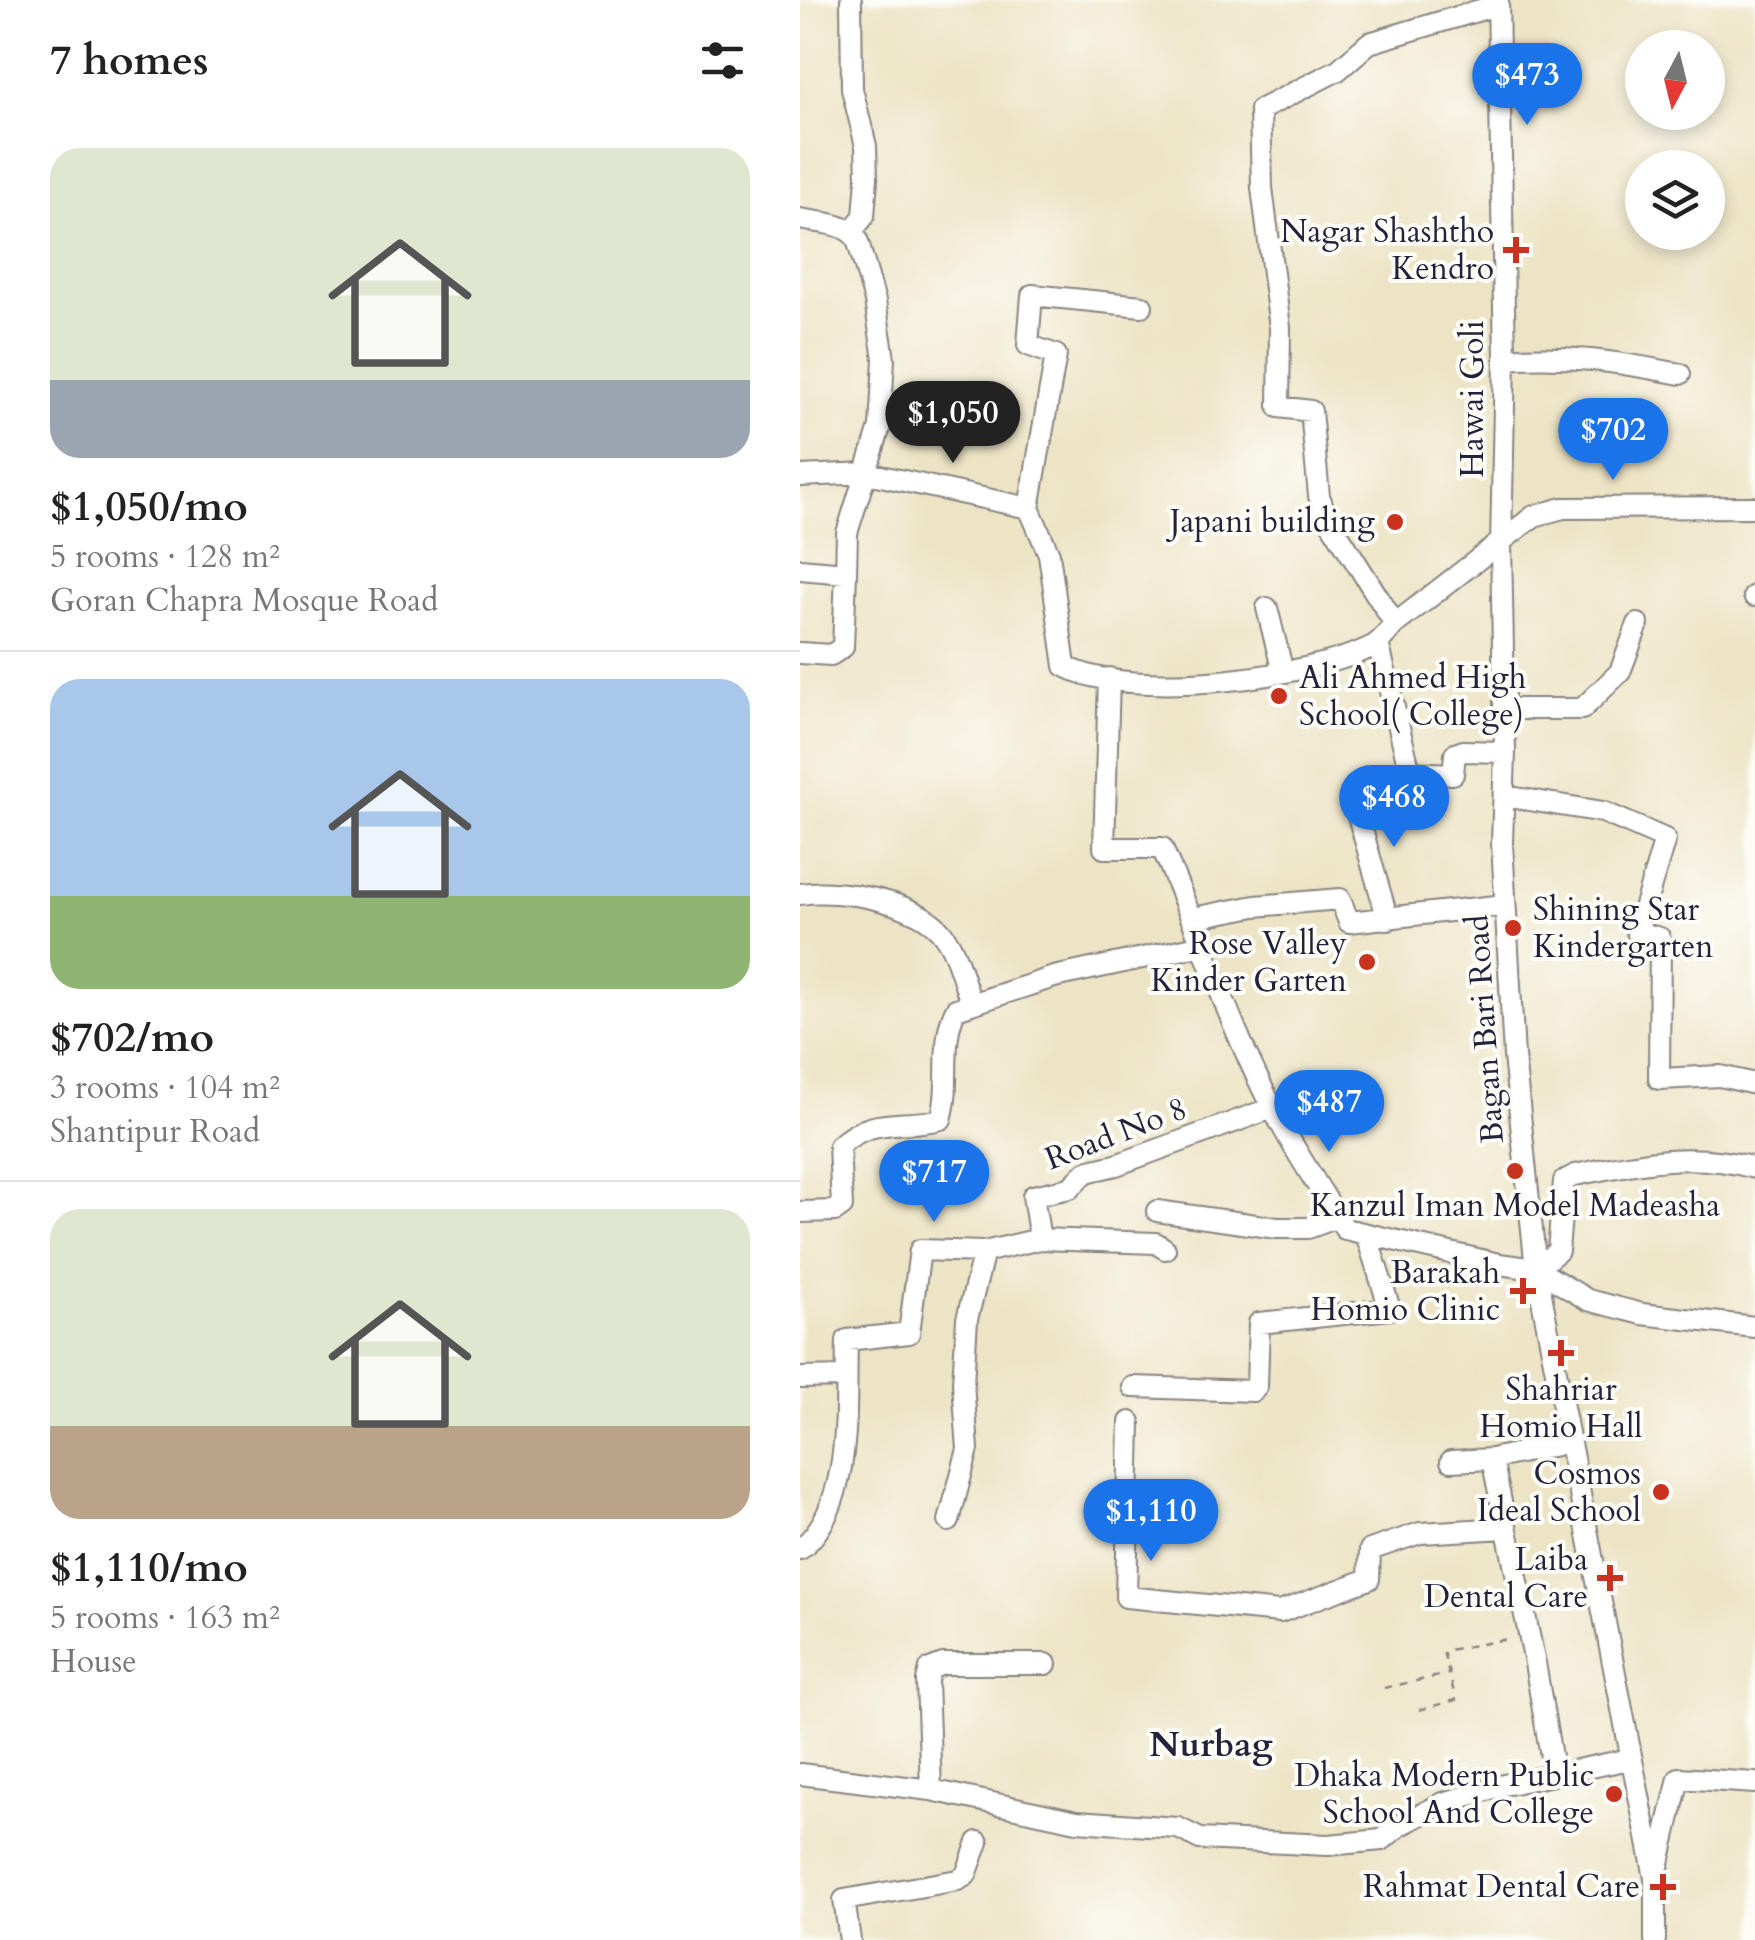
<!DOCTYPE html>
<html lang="en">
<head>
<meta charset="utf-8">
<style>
  :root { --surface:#fff; --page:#f6f6f6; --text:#222; --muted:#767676; --line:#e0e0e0; --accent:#1a73e8 }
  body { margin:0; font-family:Cardo,serif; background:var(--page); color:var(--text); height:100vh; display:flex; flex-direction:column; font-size:38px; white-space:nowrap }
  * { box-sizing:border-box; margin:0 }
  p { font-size:32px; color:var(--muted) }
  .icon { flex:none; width:55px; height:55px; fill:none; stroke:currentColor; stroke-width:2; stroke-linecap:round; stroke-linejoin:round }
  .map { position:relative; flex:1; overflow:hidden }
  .sheet { display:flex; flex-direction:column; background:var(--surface); width:800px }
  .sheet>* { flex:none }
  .needle { width:65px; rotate:187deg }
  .fabs { position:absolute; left:825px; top:30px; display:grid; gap:20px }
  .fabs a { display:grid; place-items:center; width:100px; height:100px; border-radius:50%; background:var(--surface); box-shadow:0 5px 15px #0003; font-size:50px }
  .price { position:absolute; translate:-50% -85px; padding:0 22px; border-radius:35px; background:var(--accent); color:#fff; font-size:32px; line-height:65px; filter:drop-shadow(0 2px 5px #0008) }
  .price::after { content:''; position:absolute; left:50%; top:60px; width:30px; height:22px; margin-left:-15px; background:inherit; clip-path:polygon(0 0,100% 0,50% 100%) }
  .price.selected { background:#222; color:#fff }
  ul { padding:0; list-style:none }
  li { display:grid; align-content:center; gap:20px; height:530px; padding:0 50px }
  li+li { border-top:2px solid var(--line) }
  li span { display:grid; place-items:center; height:310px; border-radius:30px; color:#555 }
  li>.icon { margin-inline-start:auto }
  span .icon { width:180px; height:180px; fill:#fffc; stroke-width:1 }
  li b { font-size:42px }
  h2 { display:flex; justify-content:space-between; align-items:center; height:120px; padding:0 50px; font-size:42px }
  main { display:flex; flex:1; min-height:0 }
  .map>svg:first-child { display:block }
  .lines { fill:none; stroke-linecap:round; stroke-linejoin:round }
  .minor-casing { stroke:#888380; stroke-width:24 }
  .path { stroke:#888380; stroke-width:2.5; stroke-dasharray:8 8; stroke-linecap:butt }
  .minor { stroke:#fff; stroke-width:20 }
  .poi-dot { fill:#c8321e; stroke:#fdfcf7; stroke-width:4 }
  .labels { text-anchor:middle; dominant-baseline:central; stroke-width:8; stroke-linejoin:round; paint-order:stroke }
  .poi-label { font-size:32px; fill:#22223b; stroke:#fdfcf7; text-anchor:end }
  .street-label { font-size:32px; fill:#22223b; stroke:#fdfcf7 }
  .neighbourhood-label { font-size:35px; font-weight:bold; fill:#22223b; stroke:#fdfcf7 }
</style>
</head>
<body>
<main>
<section class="sheet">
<h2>7 homes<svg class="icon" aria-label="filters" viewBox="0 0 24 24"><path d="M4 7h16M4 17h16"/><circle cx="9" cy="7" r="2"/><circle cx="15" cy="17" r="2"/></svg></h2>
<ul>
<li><span style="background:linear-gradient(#dfe7d0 75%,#9aa5b1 0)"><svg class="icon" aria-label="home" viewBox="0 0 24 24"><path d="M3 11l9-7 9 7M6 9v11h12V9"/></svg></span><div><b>$1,050/mo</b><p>5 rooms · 128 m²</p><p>Goran Chapra Mosque Road</p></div></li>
<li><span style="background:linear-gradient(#a9c7e8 70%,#8fb573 0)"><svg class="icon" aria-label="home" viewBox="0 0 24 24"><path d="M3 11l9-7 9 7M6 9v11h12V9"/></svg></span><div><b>$702/mo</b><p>3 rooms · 104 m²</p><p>Shantipur Road</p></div></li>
<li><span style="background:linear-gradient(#dfe7d0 70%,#b9a48a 0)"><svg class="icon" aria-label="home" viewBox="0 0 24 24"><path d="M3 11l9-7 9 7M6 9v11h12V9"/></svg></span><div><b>$1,110/mo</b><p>5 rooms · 163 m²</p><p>House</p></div></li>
</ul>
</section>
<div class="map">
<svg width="955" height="1940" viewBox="0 0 955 1940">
  <rect width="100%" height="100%" fill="#fdfcf7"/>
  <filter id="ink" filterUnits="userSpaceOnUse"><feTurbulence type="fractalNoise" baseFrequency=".01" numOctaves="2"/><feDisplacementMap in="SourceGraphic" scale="20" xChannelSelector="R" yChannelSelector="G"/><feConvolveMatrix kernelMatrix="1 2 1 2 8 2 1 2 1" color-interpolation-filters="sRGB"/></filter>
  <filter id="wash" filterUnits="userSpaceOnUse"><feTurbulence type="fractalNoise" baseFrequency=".0048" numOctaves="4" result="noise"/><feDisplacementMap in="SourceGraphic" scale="40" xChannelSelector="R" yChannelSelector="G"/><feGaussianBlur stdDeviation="2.25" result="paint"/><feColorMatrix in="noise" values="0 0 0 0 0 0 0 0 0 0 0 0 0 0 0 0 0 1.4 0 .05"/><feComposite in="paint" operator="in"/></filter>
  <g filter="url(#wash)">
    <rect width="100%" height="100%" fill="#ede4c5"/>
  </g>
  <g filter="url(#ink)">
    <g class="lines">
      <g class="minor-casing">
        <path id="minor" d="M51,0L52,89L66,146L67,178L64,216L52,231
          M698,0L705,359L701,545L705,752L702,843L714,1056L736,1269L855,1878V1940
          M0,219C18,223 46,222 57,239L75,301L84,359L80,427L47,533L46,573L0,569
          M342,306L232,295L228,345L256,355L229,508L249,554L265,666C328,701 510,678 573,646C582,641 588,631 595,624L734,516L763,508L955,507
          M705,359C767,354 819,362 880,374
          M0,476L67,473L229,508
          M954,596H955
          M467,608L483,672
          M595,624L526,515L519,496L511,411L479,407L480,328L462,188L460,110L538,70L569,43L697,5
          M578,643L610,772L653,774L655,754L663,751L705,752
          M0,653L31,655L43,647L46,573
          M309,678L304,848H362C401,935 429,1026 474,1111C495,1152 521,1190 545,1229L699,1264L736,1269L788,1300L842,1314L955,1327
          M704,709H782L820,672L838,624
          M552,795L588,920
          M704,796L803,812L865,839L837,932L860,938L859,1079L920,1076L955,1084
          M0,894C39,888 122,901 145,937C158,956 163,981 171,1002
          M393,918L455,906L540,899L549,922L705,905
          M357,1211L477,1228H508L538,1217
          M0,1212L35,1211L42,1206L39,1146C72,1115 102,1129 141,1119C152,1084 139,1042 156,1009L254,977L403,945
          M240,1239L356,1243L365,1249
          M736,1269L758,1251L764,1181L775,1175C840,1162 890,1151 955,1168
          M0,1378L46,1377
          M333,1387L453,1391L457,1386L459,1323L590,1309L566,1234
          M330,1422L326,1597L480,1612L569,1579L570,1550L620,1533L706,1528
          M692,1459L735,1663L754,1774
          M651,1461L692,1459L770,1442
          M149,1521L168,1449L163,1383L167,1319L184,1252
          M0,1549C54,1507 45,1404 47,1340L109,1333L120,1250L184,1252L240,1239L233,1196L270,1188L286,1172L316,1165L472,1108
          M0,1774L131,1790L277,1821L378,1828L400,1839L528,1845L582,1840L599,1826L643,1803L704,1785L830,1759
          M131,1790L127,1681L130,1669L143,1664H246
          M857,1871L879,1778L955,1783
          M50,1940L44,1900L158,1880L166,1875L178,1842"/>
      </g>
      <path class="path" d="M584,1688L648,1674
        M619,1710L656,1700L643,1651L708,1639"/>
      <use href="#minor" class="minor"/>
    </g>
  </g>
  <g class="poi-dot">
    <path d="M711 235h10v10h10v10h-10v10h-10v-10h-10v-10h10z"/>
    <circle cx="595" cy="522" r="10"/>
    <circle cx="479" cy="696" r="10"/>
    <circle cx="713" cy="928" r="10"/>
    <circle cx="567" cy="962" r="10"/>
    <circle cx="715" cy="1171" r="10"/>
    <path d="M718 1276h10v10h10v10h-10v10h-10v-10h-10v-10h10z"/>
    <path d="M756 1338h10v10h10v10h-10v10h-10v-10h-10v-10h10z"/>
    <circle cx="861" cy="1492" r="10"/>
    <path d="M805 1563h10v10h10v10h-10v10h-10v-10h-10v-10h10z"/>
    <circle cx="814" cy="1794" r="10"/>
    <path d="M858 1872h10v10h10v10h-10v10h-10v-10h-10v-10h10z"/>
  </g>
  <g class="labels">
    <g class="poi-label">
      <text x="694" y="232">Nagar Shashtho<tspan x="694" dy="37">Kendro</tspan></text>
      <text x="575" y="522">Japani building</text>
      <text x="499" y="678" text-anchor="start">Ali Ahmed High<tspan x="499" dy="37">School( College)</tspan></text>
      <text x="733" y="910" text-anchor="start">Shining Star<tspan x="733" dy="37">Kindergarten</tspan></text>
      <text x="547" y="944">Rose Valley<tspan x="547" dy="37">Kinder Garten</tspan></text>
      <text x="715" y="1206" text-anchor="middle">Kanzul Iman Model Madeasha</text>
      <text x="700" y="1273">Barakah<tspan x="700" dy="37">Homio Clinic</tspan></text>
      <text x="761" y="1390" text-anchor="middle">Shahriar<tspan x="761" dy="37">Homio Hall</tspan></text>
      <text x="841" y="1474">Cosmos<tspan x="841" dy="37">Ideal School</tspan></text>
      <text x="788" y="1560">Laiba<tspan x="788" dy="37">Dental Care</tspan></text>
      <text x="794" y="1776">Dhaka Modern Public<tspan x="794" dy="37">School And College</tspan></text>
      <text x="840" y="1887">Rahmat Dental Care</text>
    </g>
    <g class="street-label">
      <text transform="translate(673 399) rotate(-90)">Hawai Goli</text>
      <text transform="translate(685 1029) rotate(-94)">Bagan Bari Road</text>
      <text transform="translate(316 1134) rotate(-21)">Road No 8</text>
    </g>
    <g class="neighbourhood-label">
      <text x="411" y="1745">Nurbag</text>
    </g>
  </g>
</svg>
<div class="fabs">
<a><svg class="needle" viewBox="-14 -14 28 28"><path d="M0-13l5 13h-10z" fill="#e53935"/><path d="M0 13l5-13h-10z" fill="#767676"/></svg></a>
<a><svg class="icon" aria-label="layers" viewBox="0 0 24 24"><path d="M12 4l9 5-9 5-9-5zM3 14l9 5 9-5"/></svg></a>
</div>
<b class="price" style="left:727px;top:128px">$473</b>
<b class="price selected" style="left:153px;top:466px">$1,050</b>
<b class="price" style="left:813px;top:483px">$702</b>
<b class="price" style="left:594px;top:850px">$468</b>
<b class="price" style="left:529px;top:1155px">$487</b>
<b class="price" style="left:134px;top:1225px">$717</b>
<b class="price" style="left:351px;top:1564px">$1,110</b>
</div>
</main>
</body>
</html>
